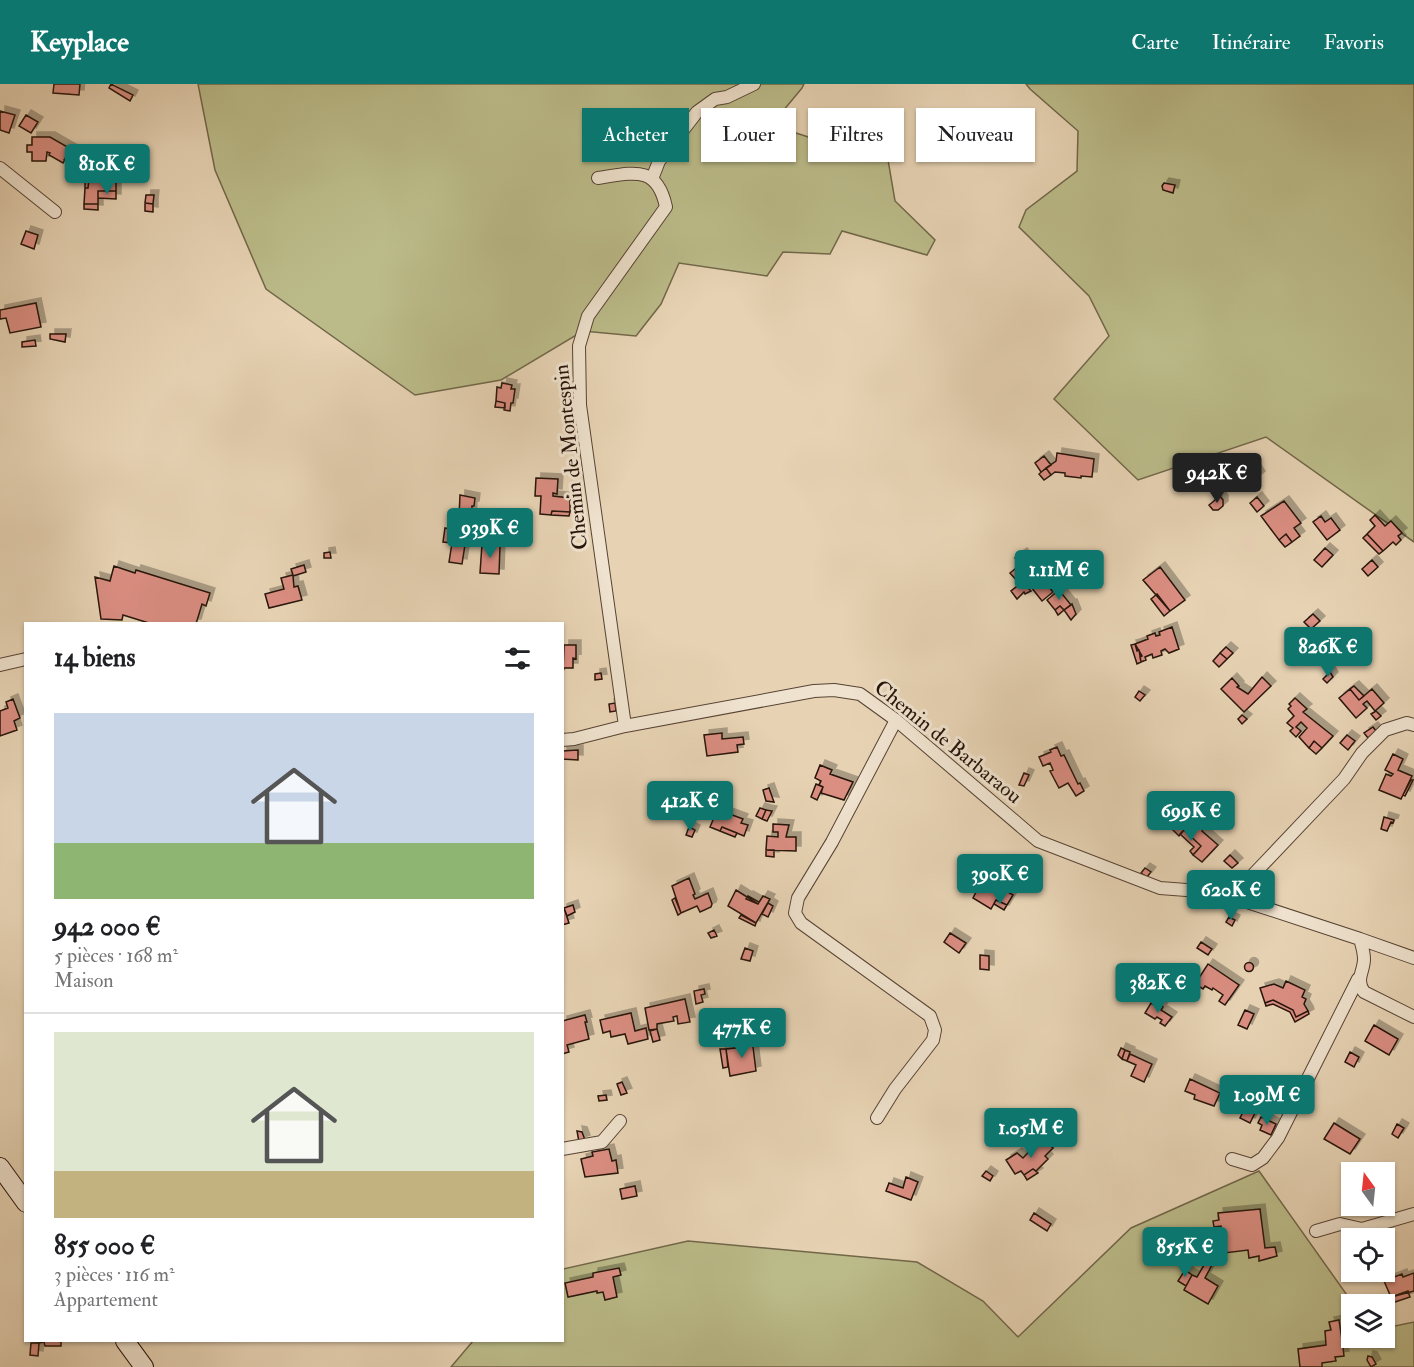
<!DOCTYPE html>
<html lang="fr">
<head>
<meta charset="utf-8">
<style>
  :root { --surface:#fff; --page:#f2f2f2; --text:#202124; --muted:#757577; --line:#e0e0e0; --accent:#0f766e }
  body { margin:0; font-family:"IM FELL Double Pica",serif; background:var(--page); color:var(--text); height:100vh; display:flex; flex-direction:column; font-size:22px; white-space:nowrap }
  * { box-sizing:border-box; margin:0 }
  p { font-size:20px; color:var(--muted) }
  .icon { flex:none; width:33px; height:33px; fill:none; stroke:currentColor; stroke-width:2; stroke-linecap:round; stroke-linejoin:round }
  .map { position:relative; flex:1; overflow:hidden }
  .panel { position:absolute; left:24px; top:538px; width:540px; height:720px; display:flex; flex-direction:column; background:var(--surface); border-radius:0px; box-shadow:0 2px 4px #0004 }
  .panel>* { flex:none }
  .banner { position:absolute; left:582px; top:24px; width:570px; height:54px; display:flex; gap:12px }
  .needle { width:39px; rotate:345deg }
  .controls { position:absolute; left:1341px; top:1078px; display:grid; gap:12px }
  .controls a { display:grid; place-items:center; width:54px; height:54px; border-radius:0px; background:var(--surface); box-shadow:0 2px 4px #0004; font-size:30px }
  .price { position:absolute; translate:-50% -51px; padding:0 14px; border-radius:6px; background:var(--accent); color:#fff; font-size:20px; line-height:39px; filter:drop-shadow(0 2px 3px #0008) }
  .price::after { content:''; position:absolute; left:50%; top:36px; width:18px; height:14px; margin-left:-9px; background:inherit; clip-path:polygon(0 0,100% 0,50% 100%) }
  .price.active { background:#222; color:#fff }
  ul { padding:0; list-style:none }
  li { display:grid; align-content:center; gap:12px; height:318px; padding:0 30px }
  li+li { border-top:2px solid var(--line) }
  li span { display:grid; place-items:center; height:186px; border-radius:0px; color:#555 }
  li>.icon { margin-inline-start:auto }
  span .icon { width:108px; height:108px; fill:#fffc; stroke-width:1 }
  li b { font-size:26px }
  h2 { display:flex; justify-content:space-between; align-items:center; height:72px; padding:0 30px; font-size:26px }
  .chip { padding:0 21px; border-radius:0px; background:var(--surface); box-shadow:0 2px 4px #0004; font-size:21px; line-height:54px }
  .chip.active { background:var(--accent); color:#fff }
  header { display:flex; align-items:center; gap:36px; box-sizing:border-box; height:84px; padding:0 30px; background:var(--accent); color:#fff }
  header strong { font-size:28px }
  nav { display:flex; gap:33px; margin-inline-start:auto; font-size:21px }
  .map>svg:first-child { display:block }
  .green { fill:#bbbb89; stroke:#716749; stroke-width:1.5 }
  .building { fill:#db8e82; stroke:#271309; stroke-width:1.5; filter:url(#shadow) }
  .lines { fill:none; stroke-linecap:round; stroke-linejoin:round }
  .minor-casing { stroke:#574334; stroke-width:14 }
  .secondary-casing { stroke:#271309; stroke-width:20 }
  .minor { stroke:#efe2ce; stroke-width:12 }
  .secondary { stroke:#efe2ce; stroke-width:18 }
  .labels { text-anchor:middle; dominant-baseline:central; stroke-width:6; stroke-linejoin:round; paint-order:stroke }
  .street-label { font-size:21px; fill:#271309; stroke:#efe2ce }
</style>
</head>
<body>
<header>
<strong>Keyplace</strong>
<nav><a>Carte</a><a>Itinéraire</a><a>Favoris</a></nav>
</header>
<div class="map">
<svg width="1414" height="1283" viewBox="0 0 1414 1283">
  <defs>
    <filter id="shadow"><feDropShadow dx="5" dy="-5" stdDeviation="0" flood-color="#0004"/></filter>
  </defs>
  <rect width="100%" height="100%" fill="#e7d3b4"/>
  <filter id="stains"><feTurbulence type="fractalNoise" baseFrequency=".00333" numOctaves="4"/><feColorMatrix values="0 0 0 0 .2 0 0 0 0 .09 0 0 0 0 .02 0 0 0 .5 -.17"/></filter>
  <radialGradient id="worn" r=".72"><stop offset=".6" stop-color="#630" stop-opacity="0"/><stop offset="1" stop-color="#630" stop-opacity=".3"/></radialGradient>
  <path class="green" d="M198,0H804L802,4L778,33L793,48L830,60L851,28L878,35L887,70L895,117L935,156L927,171L842,147L830,170L783,168L767,192L679,179L661,220L636,252L583,247L501,296L415,311L266,205L215,86Z
    M1026,0H1414V458L1266,353L1138,396L1054,315L1109,252L1089,212L1019,143L1026,126L1077,87L1078,47L1030,5Z
    M1259,1087L1354,1221H1352V1254H1384L1385,1244L1414,1238V1283H451L473,1257H562L563,1185L688,1157L917,1178L983,1217L1018,1253L1131,1144Z"/>
  <path class="building" d="M54,0H80L79,11L53,9Z
    M111,0L133,11L130,17L109,4Z
    M0,27L15,31L9,49L0,46Z
    M26,31L38,38L31,49L19,42Z
    M32,53H50L71,65L63,79L49,71L50,69L47,68L46,77H32V68H27V61H32Z
    M71,65L77,68L70,79L64,76Z
    M94,79L107,87L103,93L116,94V107H98V120H84L85,104H88L89,95L85,92Z
    M85,92L89,95L88,104H85Z
    M1164,99L1175,101L1173,109L1163,106L1162,102Z
    M98,107H116V115L98,114Z
    M146,111H154L153,120L145,119Z
    M145,119L153,120V128L145,127Z
    M84,120H98V126L84,125Z
    M26,147L38,151L34,165L21,160Z
    M36,219L41,243L10,249L6,234L0,235V226Z
    M50,250H66L65,258L50,255Z
    M35,256L36,262L22,263V258Z
    M502,299L512,301L511,305H515L513,319H511L510,327L504,326L505,319L496,317L497,303L501,304Z
    M496,317L505,319V324L495,323Z
    M1057,369L1094,375L1092,393L1081,392V394L1065,392V389L1055,388L1051,391L1046,384L1056,377Z
    M1044,372L1051,381L1041,388L1035,379Z
    M1254,383L1260,392L1255,396L1253,392L1243,400L1241,393Z
    M1046,384L1051,391L1044,396L1039,390Z
    M536,394L558,395L557,410L553,409V412L570,414V428L552,427L551,431L540,430L541,412H535Z
    M460,411L475,414L474,422H472L471,440L463,438L464,433H459Z
    M1220,412L1223,416V422L1218,426H1213L1209,421Z
    M1257,413L1264,422L1257,428L1250,419Z
    M1284,417L1301,439L1294,444L1300,452L1292,458L1286,450L1279,456L1261,432Z
    M552,427L570,428L569,432L551,431Z
    M1375,431L1385,442L1391,437L1402,449L1398,452L1401,456L1396,461L1393,458L1383,467L1367,450L1375,442L1370,436Z
    M1321,432L1325,438L1331,434L1340,446L1327,456L1313,438Z
    M445,444L467,448L462,480L449,478L452,459L443,458Z
    M1286,450L1292,458L1285,463L1279,456Z
    M1367,450L1383,467L1379,470L1363,454Z
    M482,460L500,462L499,490L480,489Z
    M1325,464L1333,471L1322,483L1314,476Z
    M330,468L331,474H324V469Z
    M1022,469L1032,482L1023,489L1027,494L1034,489L1039,494L1041,493L1053,508L1042,517L1031,503L1029,505L1031,507L1025,510L1024,508L1017,515L1011,507L1020,500L1010,489L1020,481L1015,474Z
    M1372,476L1378,483L1368,492L1362,485Z
    M304,481L306,488L293,492L294,503L298,502L302,516L269,524L265,510L284,505L281,494L293,491L291,485Z
    M114,482L135,489L136,486L210,509L206,522L202,520L196,540H152L123,531L122,536L101,535L95,493L110,497Z
    M1160,483L1185,516L1170,527L1143,496Z
    M1059,506L1071,521L1064,526L1060,522L1055,526L1047,516Z
    M1157,510L1170,527L1164,532L1151,515Z
    M1072,520L1076,530L1071,536L1064,526Z
    M1060,522L1064,526L1058,531L1055,526Z
    M1313,530L1320,537L1311,545L1304,538Z
    M1172,543L1179,565L1169,569L1165,565L1161,567L1162,571L1153,574L1152,570L1145,573L1146,576L1141,578L1139,566L1137,567L1135,560L1148,555L1147,552L1155,549L1156,552L1160,551L1159,548Z
    M1135,560L1142,572L1140,573L1141,578L1137,580L1131,561Z
    M564,561H576V575L573,574V584H564L563,588Z
    M1226,563L1233,569L1227,575L1220,569Z
    M1220,569L1227,575L1219,583L1213,577Z
    M1330,588L1333,593L1327,599L1323,595Z
    M601,589L602,595L595,596V590Z
    M1262,593L1271,602L1244,628L1221,605L1232,594L1239,602L1237,603L1248,610Z
    M1354,602L1364,612L1359,616L1350,605Z
    M1350,605L1359,616L1372,605L1384,619L1375,627L1367,617L1363,620L1367,624L1356,634L1339,614Z
    M1139,607L1145,611L1140,617L1135,613Z
    M1295,614L1307,625L1303,628L1333,652L1322,664L1314,657L1309,664L1299,653L1307,644L1301,638L1296,643L1301,647L1296,653L1290,647L1293,644L1287,639L1294,632L1288,625L1291,622L1289,620Z
    M13,615L20,634L14,637L17,646L0,652V627L8,624L6,618Z
    M615,619L616,627L610,628L609,620Z
    M1376,627L1381,632L1376,636L1371,630Z
    M1242,631L1247,635L1242,640L1238,635Z
    M1373,643L1376,647L1368,654L1364,649Z
    M722,649V655L743,653L744,660L737,661L738,668L707,672L704,651Z
    M1347,651L1355,657L1348,666L1340,659Z
    M1314,657L1322,664L1316,670L1309,664Z
    M1057,663L1061,672L1064,671L1078,700L1080,699L1084,707L1076,712L1068,699L1059,704L1050,687L1053,686L1050,679L1043,682L1039,673L1051,668L1050,666Z
    M578,666V676L562,675V667Z
    M1393,670L1403,675L1398,686L1412,692L1401,715L1379,706L1386,690L1391,692L1393,690L1385,686Z
    M820,681L832,686L830,690L853,698L844,716L821,709L823,703L819,701L821,697L815,694Z
    M1024,689L1029,691L1024,702L1019,701Z
    M1411,696H1413L1405,712L1403,711Z
    M816,700L823,703L817,716L811,713Z
    M769,704L774,718L766,717L763,706Z
    M1201,720L1209,727L1206,731L1209,735L1201,743L1203,745L1202,747L1218,761L1202,778L1193,771L1201,762L1184,746L1179,752L1173,746Z
    M760,724L766,726L762,735L756,732Z
    M766,726L772,727L767,737L762,735Z
    M716,729L726,733L727,729L743,735L741,739L748,741L744,752L722,743L720,747L710,743Z
    M1384,733L1394,736L1393,739L1391,738L1387,747L1381,745Z
    M773,740L789,741L786,753H796V767L766,766L767,752L778,753V748H773Z
    M689,743L695,746L692,753L686,751Z
    M722,743L737,749L735,753L720,747Z
    M1184,746L1201,762L1193,771L1190,767L1194,763L1180,750Z
    M766,766H774V773L766,772Z
    M1230,771L1238,779L1232,784L1224,777Z
    M1145,784L1151,788L1147,793L1141,789Z
    M977,787L1005,802L1003,805L1013,811L1007,821L996,816L991,825L973,814L976,808L968,803Z
    M689,794L695,810L693,811L695,815L708,809L712,820L711,823L700,828L697,822L681,829L672,802Z
    M1256,800L1269,804L1265,817L1248,811V804L1254,805Z
    M736,806L758,820L763,812L770,815L756,839L728,822Z
    M748,812L759,818L758,820L746,815Z
    M675,814L681,829L678,831L672,816Z
    M996,816L1007,821L1004,826L994,820Z
    M768,819L773,822L768,833L762,830Z
    M573,821L575,828L567,832L564,824Z
    M564,824L569,839L562,841V825Z
    M741,831L756,839L755,842L739,834Z
    M1229,833L1235,836L1232,842L1226,838Z
    M714,846L717,852L711,854L708,849Z
    M950,849L966,859L959,869L944,858Z
    M1201,858L1212,865L1208,871L1197,864Z
    M745,864L753,867L750,877L741,875Z
    M980,871L989,872V886L980,885Z
    M1244.5 883a4.5 4.5 0 1 1 9 0a4.5 4.5 0 1 1-9 0Z
    M1208,880L1239,901L1225,921L1219,917L1223,911L1213,904L1212,906L1205,902L1203,905L1195,900Z
    M1286,897L1305,906L1302,913L1306,915L1304,920L1308,927L1296,933L1293,926L1273,916L1265,919L1260,904L1274,900L1283,904Z
    M704,905L705,910L701,911L703,918L696,920L694,907Z
    M685,915L690,938L678,940L677,932L673,933L674,937L657,940V945L649,946L645,924Z
    M1273,916L1293,926L1296,933L1308,927L1309,930L1295,938L1290,928L1273,920L1266,922L1265,919Z
    M1151,919L1157,923L1159,920L1163,923L1161,926L1172,933L1165,942L1160,939L1162,936L1157,933L1155,935L1145,929Z
    M1245,926L1254,930L1247,945L1238,941Z
    M631,929L635,947L646,944L648,955L628,960L625,950L611,953L610,947L603,949L600,936Z
    M585,931L587,938H585L589,955L567,961L569,968L562,970V937Z
    M1374,941L1398,955L1389,971L1365,957Z
    M657,945L660,956L653,958L650,947Z
    M752,955L756,987L730,992L726,965L745,963V956Z
    M1121,964L1125,966L1122,975L1118,971Z
    M720,965H726L728,983L723,984Z
    M1125,966L1130,968L1127,977L1122,975Z
    M1350,968L1359,973L1354,983L1345,978Z
    M1130,970L1152,980L1144,998L1131,992L1136,981L1127,977Z
    M1190,995L1220,1009L1214,1022L1194,1015L1195,1011L1185,1007Z
    M622,998L627,1009L621,1011L617,1000Z
    M606,1011L607,1016L599,1017L598,1012Z
    M1246,1022L1256,1027L1250,1039L1240,1034Z
    M1261,1033L1276,1040L1271,1051L1260,1046L1262,1041L1258,1039Z
    M1334,1039L1360,1055L1350,1070L1324,1055Z
    M1397,1040L1404,1044L1398,1054L1392,1050Z
    M577,1047L582,1048L585,1056L579,1058Z
    M1042,1054L1053,1064L1045,1072L1048,1075L1036,1087L1033,1085L1024,1091L1021,1087L1015,1090L1006,1076L1017,1069L1023,1074Z
    M609,1065L612,1077L616,1076L618,1089L585,1093L581,1075L593,1072L592,1068Z
    M1033,1085L1038,1089L1027,1096L1024,1091Z
    M986,1087L993,1092L990,1097L982,1092Z
    M906,1093L918,1098L911,1116L886,1107L889,1099L903,1104Z
    M635,1102L637,1112L622,1115L620,1105Z
    M1260,1125L1265,1164L1275,1163L1277,1172L1259,1177V1172L1249,1174L1248,1166L1224,1169L1221,1142L1214,1143L1213,1137L1219,1136L1218,1129Z
    M1034,1129L1051,1140L1047,1147L1030,1136Z
    M1211,1175L1214,1177L1205,1194L1218,1202L1208,1220L1184,1206L1192,1191L1197,1193L1207,1176L1210,1177Z
    M619,1184L621,1191L613,1193L617,1213L605,1216L603,1208L597,1209V1207L568,1213L565,1199L593,1193V1189Z
    M1185,1186L1192,1191L1186,1202L1178,1197Z
    M1414,1189V1207L1391,1213L1384,1197L1402,1190L1403,1193Z
    M1408,1207L1410,1213L1392,1219L1391,1213Z
    M1339,1236L1342,1256H1345L1346,1263H1343L1344,1272L1335,1273L1336,1277L1322,1279V1283H1300L1298,1265L1326,1261L1325,1247L1331,1246L1329,1238Z
    M1347,1255H1353L1354,1262L1348,1263Z
    M40,1257H61V1262H45L44,1258L39,1259Z
    M31,1259H39L38,1272L30,1271Z
    M1368,1272L1372,1273L1376,1280L1371,1283L1367,1276Z"/>
  <g class="lines">
    <g class="minor-casing">
      <path id="minor" d="M0,84L55,128
        M598,94C632,89 657,80 666,123L588,232L579,262L580,321L625,642
        M652,95L659,77L697,28L715,15L727,13L754,0
        M0,581L26,575
        M562,656L574,655L625,642L814,607L834,606L860,610L896,636L1038,757L1160,804L1226,809L1235,814L1360,855C1362,862 1364,868 1364,875C1364,888 1355,895 1364,908L1414,933
        M1226,809L1251,793L1344,695L1362,669L1385,646L1407,639L1414,641
        M1360,855L1414,874
        M877,1034L895,1005L933,956L935,946L930,932L801,839L795,829L798,814L832,758L896,636
        M562,1065L602,1058L620,1037
        M1232,1075L1252,1081L1263,1074L1278,1054L1358,895
        M1316,1147L1340,1140L1362,1145L1414,1130"/>
    </g>
    <g class="secondary-casing">
      <path id="secondary" d="M0,1083L26,1119
        M125,1257L144,1283"/>
    </g>
    <use href="#minor" class="minor"/>
    <use href="#secondary" class="secondary"/>
  </g>
  <g class="labels">
    <g class="street-label">
      <text transform="translate(571 373) rotate(-96)">Chemin de Montespin</text>
      <text transform="translate(948 658) rotate(39)">Chemin de Barbaraou</text>
    </g>
  </g>
  <rect width="100%" height="100%" filter="url(#stains)"/>
  <rect width="100%" height="100%" fill="url(#worn)"/>
</svg>
<div class="controls">
<a><svg class="needle" viewBox="-14 -14 28 28"><path d="M0-13l5 13h-10z" fill="#e53935"/><path d="M0 13l5-13h-10z" fill="#757577"/></svg></a>
<a><svg class="icon" aria-label="locate" viewBox="0 0 24 24"><circle cx="12" cy="12" r="6"/><path d="M12 2v4M12 18v4M2 12h4M18 12h4"/></svg></a>
<a><svg class="icon" aria-label="layers" viewBox="0 0 24 24"><path d="M12 4l9 5-9 5-9-5zM3 14l9 5 9-5"/></svg></a>
</div>
<b class="price" style="left:107px;top:111px">810K €</b>
<b class="price active" style="left:1217px;top:420px">942K €</b>
<b class="price" style="left:490px;top:475px">939K €</b>
<b class="price" style="left:1059px;top:517px">1.11M €</b>
<b class="price" style="left:1328px;top:594px">826K €</b>
<b class="price" style="left:690px;top:748px">412K €</b>
<b class="price" style="left:1191px;top:758px">699K €</b>
<b class="price" style="left:1000px;top:821px">390K €</b>
<b class="price" style="left:1231px;top:837px">620K €</b>
<b class="price" style="left:1158px;top:930px">382K €</b>
<b class="price" style="left:742px;top:975px">477K €</b>
<b class="price" style="left:1267px;top:1042px">1.09M €</b>
<b class="price" style="left:1031px;top:1075px">1.05M €</b>
<b class="price" style="left:1185px;top:1194px">855K €</b>
<div class="banner">
<a class="chip active">Acheter</a>
<a class="chip">Louer</a>
<a class="chip">Filtres</a>
<a class="chip">Nouveau</a>
</div>
<section class="panel">
<h2>14 biens<svg class="icon" aria-label="filters" viewBox="0 0 24 24"><path d="M4 7h16M4 17h16"/><circle cx="9" cy="7" r="2"/><circle cx="15" cy="17" r="2"/></svg></h2>
<ul>
<li><span style="background:linear-gradient(#c9d6e8 70%,#8fb573 0)"><svg class="icon" aria-label="home" viewBox="0 0 24 24"><path d="M3 11l9-7 9 7M6 9v11h12V9"/></svg></span><div><b>942 000 €</b><p>5 pièces · 168 m²</p><p>Maison</p></div></li>
<li><span style="background:linear-gradient(#dfe7d0 75%,#c2b280 0)"><svg class="icon" aria-label="home" viewBox="0 0 24 24"><path d="M3 11l9-7 9 7M6 9v11h12V9"/></svg></span><div><b>855 000 €</b><p>3 pièces · 116 m²</p><p>Appartement</p></div></li>
</ul>
</section>
</div>
</body>
</html>
